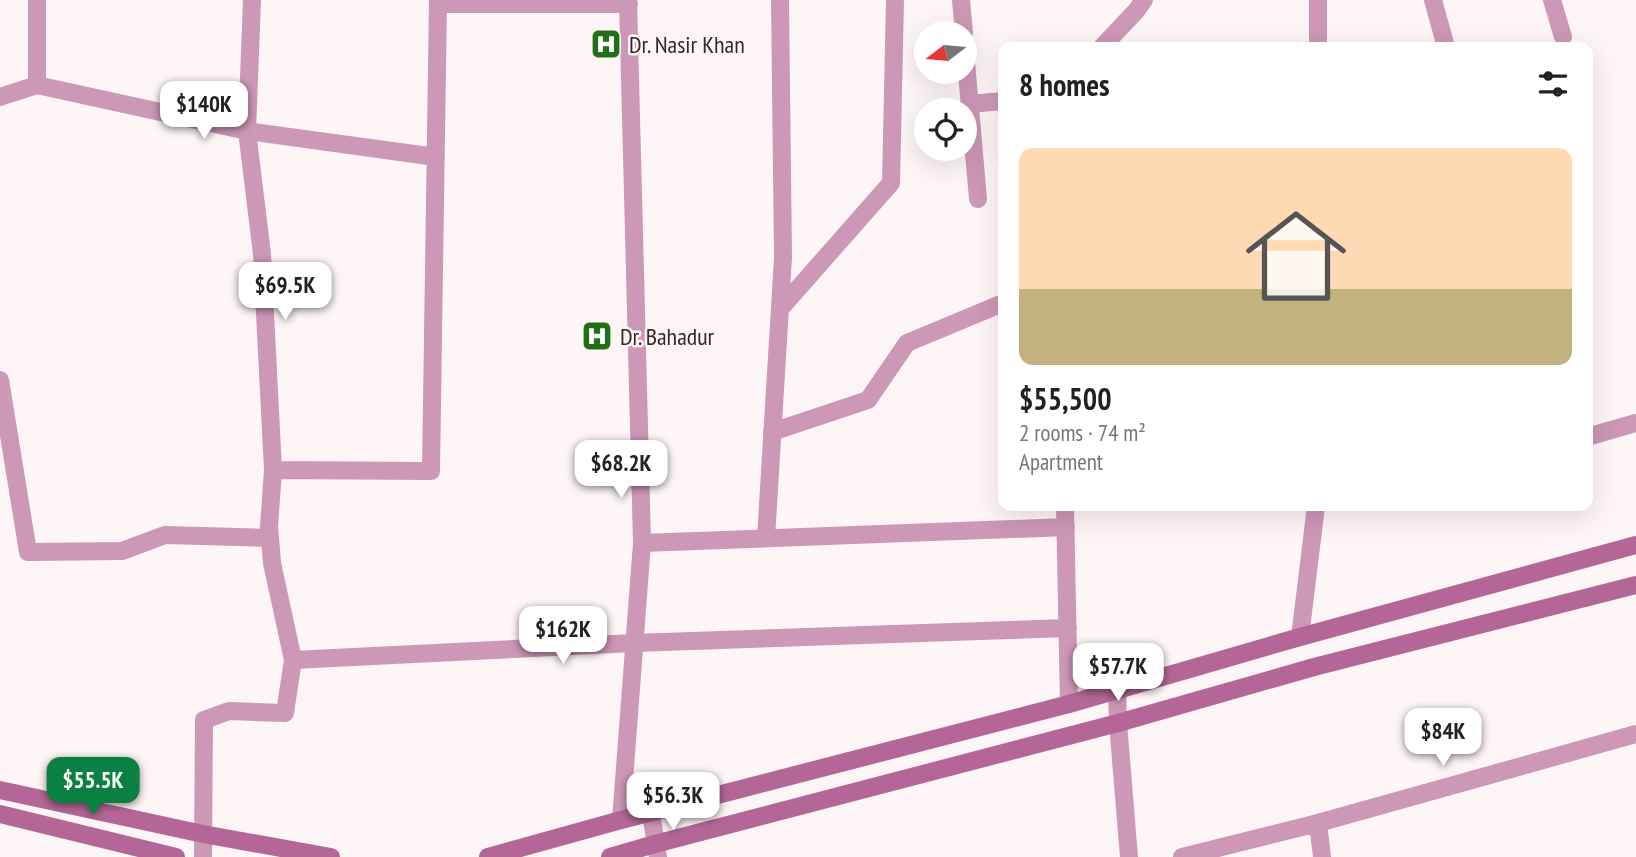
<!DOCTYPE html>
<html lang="en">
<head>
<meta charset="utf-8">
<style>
  :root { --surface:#fff; --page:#f2f2f2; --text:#202124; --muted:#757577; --line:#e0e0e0; --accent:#0b8043 }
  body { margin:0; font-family:"PT Sans Narrow",sans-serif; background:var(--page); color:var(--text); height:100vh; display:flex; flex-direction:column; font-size:26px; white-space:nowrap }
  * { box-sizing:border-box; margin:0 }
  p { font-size:23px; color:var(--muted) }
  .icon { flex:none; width:38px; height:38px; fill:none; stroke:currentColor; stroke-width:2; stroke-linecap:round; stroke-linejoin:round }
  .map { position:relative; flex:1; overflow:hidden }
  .sheet { position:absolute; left:998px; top:42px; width:595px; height:469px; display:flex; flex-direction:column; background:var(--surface); border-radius:14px; box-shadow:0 7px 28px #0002 }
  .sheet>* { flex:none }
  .needle { width:46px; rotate:254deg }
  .controls { position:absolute; left:914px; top:21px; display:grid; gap:14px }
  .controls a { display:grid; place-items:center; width:63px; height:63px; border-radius:50%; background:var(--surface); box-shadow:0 7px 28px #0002; font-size:35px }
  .price { position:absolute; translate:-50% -60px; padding:0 16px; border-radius:14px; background:#fff; color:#222; font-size:23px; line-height:46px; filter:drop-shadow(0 2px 4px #0008) }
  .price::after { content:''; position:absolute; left:50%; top:42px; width:21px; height:16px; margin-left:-10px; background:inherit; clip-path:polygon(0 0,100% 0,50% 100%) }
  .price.active { background:var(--accent); color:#fff }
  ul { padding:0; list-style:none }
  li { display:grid; align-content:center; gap:14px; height:371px; padding:0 21px }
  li+li { border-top:2px solid var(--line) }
  li span { display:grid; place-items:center; height:217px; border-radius:14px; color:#555 }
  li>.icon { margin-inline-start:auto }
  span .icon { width:126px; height:126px; fill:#fffc; stroke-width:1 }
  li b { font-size:30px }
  h2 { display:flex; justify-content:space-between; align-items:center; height:84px; padding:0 21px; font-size:30px }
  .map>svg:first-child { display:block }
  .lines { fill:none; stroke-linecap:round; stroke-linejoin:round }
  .minor { stroke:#cd97b6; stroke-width:18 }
  .secondary { stroke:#b46796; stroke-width:18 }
  .labels { text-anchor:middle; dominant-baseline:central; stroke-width:5; stroke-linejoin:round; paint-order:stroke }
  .poi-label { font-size:24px; fill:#352628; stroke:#fef6f6; text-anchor:start }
</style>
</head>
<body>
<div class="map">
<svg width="1636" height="857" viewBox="0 0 1636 857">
  <rect width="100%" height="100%" fill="#fef6f6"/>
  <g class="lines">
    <path class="minor" d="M37,0V85
      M628,0L642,543L1066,527
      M961,0L964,33
      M1318,0V47
      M1433,0L1446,47
      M1552,0L1563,37
      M438,4H629
      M964,39L978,199
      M1102,47L1136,11L1144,0
      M0,97L37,85L247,131L252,0
      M969,104L1003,101
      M780,309L891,183L895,0
      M0,380L28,552L122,551L165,535L270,538
      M772,432L868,400L907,343L1003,303
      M1587,437L1636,423
      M273,470L431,471L438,0
      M1065,506L1069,704
      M766,538L783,258L780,0
      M1300,637L1316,506
      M293,660L272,563L270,538L269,527L273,470L262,254L247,131L436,157
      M1117,690L1118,723L1129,857
      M651,813L658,857
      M621,820L642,543
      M203,857L204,720L229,711L285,713L293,660L634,643L1068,628
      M1182,857L1318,823
      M1322,857L1318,823L1636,734"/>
    <path class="secondary" d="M0,790L203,834L331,857
      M0,814L176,857
      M488,857L621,820L1069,704L1300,637L1636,545
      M610,857L655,844L1118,723L1314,667L1636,585"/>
  </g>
  <defs>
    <g id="hospital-square" transform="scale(1.575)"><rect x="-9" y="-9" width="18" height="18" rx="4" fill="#1f7017" stroke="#fef6f6"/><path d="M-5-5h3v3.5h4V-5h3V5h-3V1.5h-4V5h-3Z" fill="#fff"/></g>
  </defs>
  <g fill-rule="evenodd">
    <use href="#hospital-square" x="606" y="44"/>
    <use href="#hospital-square" x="597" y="336"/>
  </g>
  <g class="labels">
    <g class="poi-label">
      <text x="629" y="44">Dr. Nasir Khan</text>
      <text x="620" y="336">Dr. Bahadur</text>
    </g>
  </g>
</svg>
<div class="controls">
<a><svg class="needle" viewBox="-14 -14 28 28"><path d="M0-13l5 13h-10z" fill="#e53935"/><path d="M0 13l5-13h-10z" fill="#757577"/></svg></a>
<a><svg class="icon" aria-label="locate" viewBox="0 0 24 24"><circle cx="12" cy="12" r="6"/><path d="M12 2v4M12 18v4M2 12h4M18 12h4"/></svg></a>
</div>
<b class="price" style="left:204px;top:141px">$140K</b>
<b class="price" style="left:285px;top:322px">$69.5K</b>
<b class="price" style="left:621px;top:500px">$68.2K</b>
<b class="price" style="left:563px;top:666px">$162K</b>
<b class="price" style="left:1118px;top:703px">$57.7K</b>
<b class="price" style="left:1443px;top:768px">$84K</b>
<b class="price active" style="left:93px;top:817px">$55.5K</b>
<b class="price" style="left:673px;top:832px">$56.3K</b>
<section class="sheet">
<h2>8 homes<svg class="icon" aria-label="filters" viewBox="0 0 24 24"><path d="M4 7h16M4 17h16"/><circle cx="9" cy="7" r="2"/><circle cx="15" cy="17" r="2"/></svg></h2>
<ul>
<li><span style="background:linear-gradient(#ffd9b3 65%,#c2b280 0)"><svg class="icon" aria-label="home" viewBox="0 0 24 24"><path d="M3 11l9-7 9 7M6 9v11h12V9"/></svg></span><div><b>$55,500</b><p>2 rooms · 74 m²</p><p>Apartment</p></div></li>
</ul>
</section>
</div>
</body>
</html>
